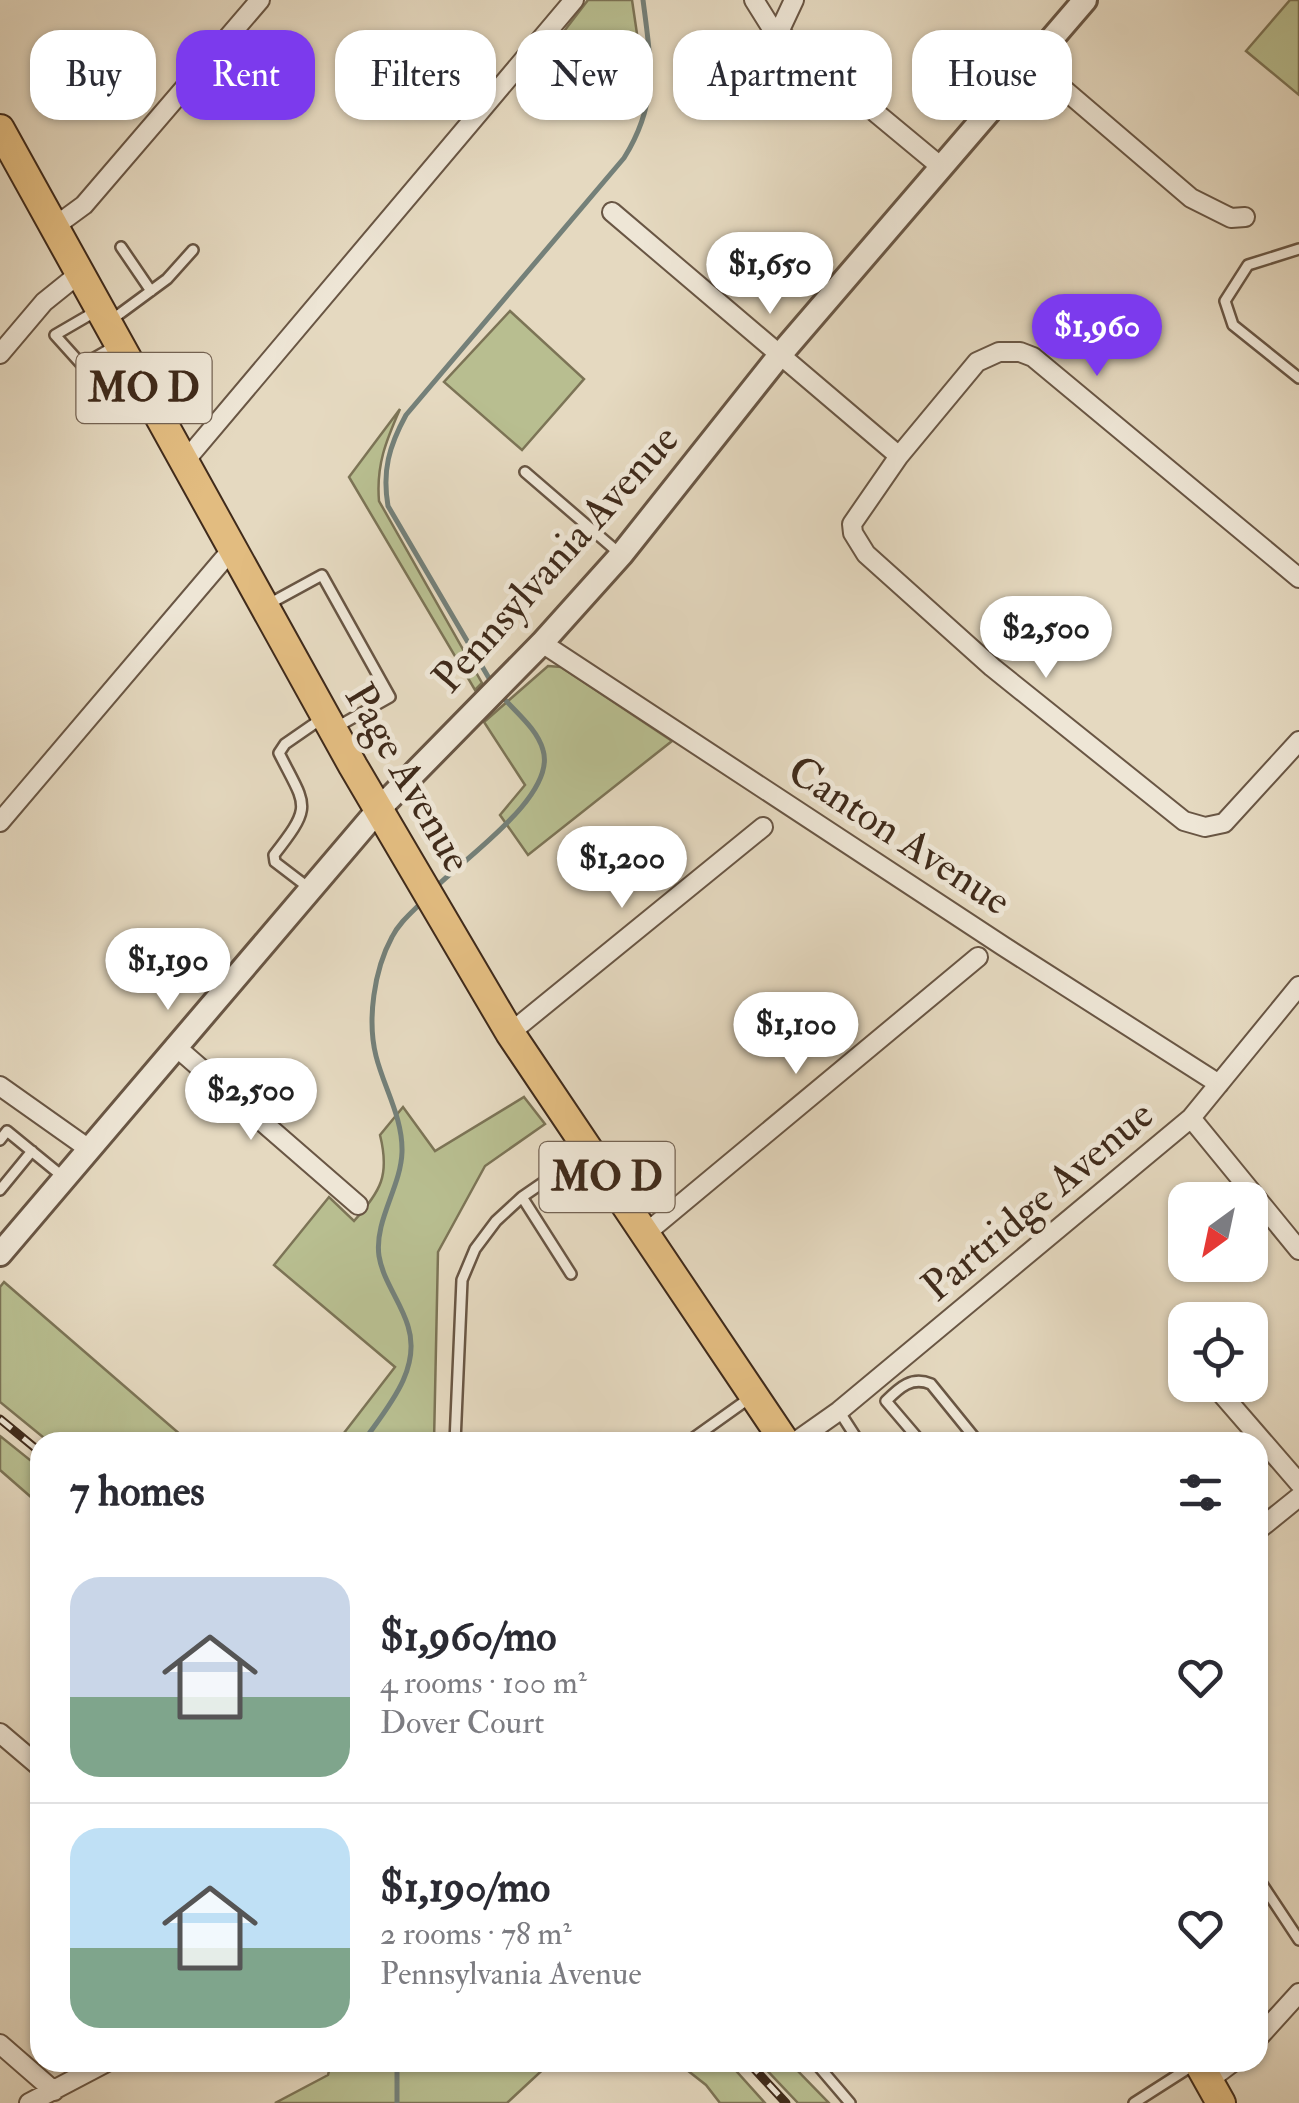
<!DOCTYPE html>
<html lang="en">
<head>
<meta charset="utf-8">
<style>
  :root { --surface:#fff; --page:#f7f7f7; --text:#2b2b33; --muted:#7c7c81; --line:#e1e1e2; --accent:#7c3aed }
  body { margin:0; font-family:"IM FELL Double Pica",serif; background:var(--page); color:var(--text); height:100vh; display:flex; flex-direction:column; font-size:38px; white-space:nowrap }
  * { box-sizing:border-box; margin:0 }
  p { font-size:32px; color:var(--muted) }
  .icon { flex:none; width:55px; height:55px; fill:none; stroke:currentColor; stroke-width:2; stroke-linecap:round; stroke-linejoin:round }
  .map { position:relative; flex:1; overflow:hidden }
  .details { position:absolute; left:30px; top:1432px; width:1238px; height:640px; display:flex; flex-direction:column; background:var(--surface); border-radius:30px; box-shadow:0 2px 8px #0004 }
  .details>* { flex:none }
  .top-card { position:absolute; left:30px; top:30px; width:1240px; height:90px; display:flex; gap:20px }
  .needle { width:65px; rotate:213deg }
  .controls { position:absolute; left:1168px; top:1182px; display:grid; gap:20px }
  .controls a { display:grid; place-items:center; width:100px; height:100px; border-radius:20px; background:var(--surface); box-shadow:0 2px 8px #0004; font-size:50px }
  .price { position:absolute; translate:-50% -85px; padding:0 22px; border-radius:35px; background:#fff; color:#222; font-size:32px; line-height:65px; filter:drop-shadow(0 2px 5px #0008) }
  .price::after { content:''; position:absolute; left:50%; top:60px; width:30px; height:22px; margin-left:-15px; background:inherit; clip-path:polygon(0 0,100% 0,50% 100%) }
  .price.active { background:var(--accent); color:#fff }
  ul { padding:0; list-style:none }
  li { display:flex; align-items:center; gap:30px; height:250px; padding:0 40px }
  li+li { border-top:2px solid var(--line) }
  li span { display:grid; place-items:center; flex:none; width:280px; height:200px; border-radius:30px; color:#555 }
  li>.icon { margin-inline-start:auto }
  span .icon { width:120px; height:120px; fill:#fffc; stroke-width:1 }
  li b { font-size:42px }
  h2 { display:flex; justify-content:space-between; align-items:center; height:120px; padding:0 40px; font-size:42px }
  .tag { padding:0 35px; border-radius:30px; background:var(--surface); box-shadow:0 2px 8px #0004; font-size:35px; line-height:90px }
  .tag.active { background:var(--accent); color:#fff }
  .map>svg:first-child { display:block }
  .green { fill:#b8be90; stroke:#7c7456; stroke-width:2.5 }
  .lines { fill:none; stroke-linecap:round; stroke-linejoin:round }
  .stream { stroke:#748079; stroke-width:5 }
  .service-casing { stroke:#695644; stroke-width:14 }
  .minor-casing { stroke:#695644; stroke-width:22 }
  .tertiary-casing { stroke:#695644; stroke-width:28 }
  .primary-casing { stroke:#402b1b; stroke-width:32 }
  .service { stroke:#eee6d6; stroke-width:9 }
  .minor { stroke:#eee6d6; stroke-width:18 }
  .tertiary { stroke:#eee6d6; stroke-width:22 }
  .primary { stroke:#e2bc80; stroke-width:28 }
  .rail-casing { stroke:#402b1b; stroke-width:9 }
  .rail { stroke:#eee6d6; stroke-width:5; stroke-dasharray:15; stroke-linecap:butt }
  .labels { text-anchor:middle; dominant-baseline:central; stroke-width:10; stroke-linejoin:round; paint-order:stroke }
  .shield { fill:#eee6d6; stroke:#746353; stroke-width:2.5 }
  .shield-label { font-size:40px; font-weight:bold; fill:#402b1b }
  .street-label { font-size:42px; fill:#402b1b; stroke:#eee6d6 }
</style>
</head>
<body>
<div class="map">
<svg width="1299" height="2103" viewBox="0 0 1299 2103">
  <rect width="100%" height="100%" fill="#e5d9c0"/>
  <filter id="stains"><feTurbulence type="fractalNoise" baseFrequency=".002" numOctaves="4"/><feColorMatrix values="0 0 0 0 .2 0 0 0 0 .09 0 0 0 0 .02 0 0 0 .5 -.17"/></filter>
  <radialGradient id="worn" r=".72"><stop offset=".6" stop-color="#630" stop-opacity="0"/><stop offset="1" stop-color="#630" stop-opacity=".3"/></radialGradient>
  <path class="green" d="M588,0H632L640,54L637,93L565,30Z
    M1290,0H1299V95L1246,51Z
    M510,311L584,379L522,450L444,382Z
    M400,409C386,441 376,465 379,501L482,683L475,690L349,477Z
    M548,666L561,667L672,741L528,855L500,815L525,785L484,722Z
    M524,1097L545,1124L485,1166L438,1252L434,1442H337L395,1367L274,1265L329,1197L354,1221C381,1191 390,1175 380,1135L403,1107L435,1151Z
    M4,1282L189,1442H49L0,1402V1287Z
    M0,1436L40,1468V1505L0,1470Z
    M331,2063V2062L550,2063L507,2103H275L328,2075Z
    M678,2063H729L765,2103H720L706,2085Z
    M760,2063H790L829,2103H798Z"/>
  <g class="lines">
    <path class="stream" d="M493,685L388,506C382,471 389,446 406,415L624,158C659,102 651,62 643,0
      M436,887C466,857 557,795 543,750C537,728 514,711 500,694
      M363,1442C386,1409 422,1370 408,1326C401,1302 383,1281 379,1256C374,1221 401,1187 402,1152C403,1118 384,1088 376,1056C367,1020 374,970 392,937C399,923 411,913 422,902
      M397,2103V2062"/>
    <g class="service-casing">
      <path id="service" d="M121,247L151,291
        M1299,249L1248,265L1225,301L1233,325L1299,378
        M98,310L55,335L82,365L117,345
        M110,321L167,279L193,250
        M525,472L619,553
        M267,605L322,575L390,697L335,728
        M309,888L275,862L274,855C314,804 306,807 279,753L285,744L324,717
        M0,1140L7,1131L62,1176
        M0,1190L32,1151
        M522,1197L586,1153
        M839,1411L859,1442
        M455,1442L462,1280L475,1249L496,1221L522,1197L571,1274
        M688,1442L751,1397
        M921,1442L886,1401C900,1387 912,1376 931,1384L978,1442
        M1258,1878L1299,1940
        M815,2062L850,2103
        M1134,2103L1195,2064"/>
    </g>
    <g class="minor-casing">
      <path id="minor" d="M754,0L769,24L940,166
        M779,32L794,0
        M1032,62L1191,198L1231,218L1245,217
        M612,212L899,456
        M54,227L84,205L260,0
        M0,354L44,302L80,273
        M185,461L574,0
        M1299,578L1033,357L1020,352H999L977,362L899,456L852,524L853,533L866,554L992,667L1184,821L1205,827L1224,823L1299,741
        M542,643L1003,946L1219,1084
        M0,822L233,548
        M510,1033L763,827
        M175,1046L358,1205
        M0,1086L89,1149
        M1191,1118L1299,1250
        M645,1234L978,957
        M1214,1385L1299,1483
        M795,1442L839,1411L1191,1118L1299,986
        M1258,1530L1299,1497
        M0,1733L40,1767
        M1258,2038L1299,1993
        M0,2044L54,2091
        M1209,2080L1233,2062
        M29,2103L107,2062"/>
    </g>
    <g class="tertiary-casing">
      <path id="tertiary" d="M0,1254L379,809L542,643L621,555L779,356L1085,0"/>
    </g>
    <g class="primary-casing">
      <path id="primary" d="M0,129L353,766L510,1033L785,1442
        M1198,2062L1221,2103"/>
    </g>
    <use href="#service" class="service"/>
    <use href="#minor" class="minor"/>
    <use href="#tertiary" class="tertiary"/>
    <use href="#primary" class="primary"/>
    <g class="rail-casing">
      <path id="rail" d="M0,1419L40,1452
        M748,2062L786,2103"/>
    </g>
    <use href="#rail" class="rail"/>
  </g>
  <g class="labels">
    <g class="shield">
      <rect x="76.5" y="353" width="135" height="70" rx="8"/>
      <rect x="539.5" y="1142" width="135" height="70" rx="8"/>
    </g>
    <g class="shield-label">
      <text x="144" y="388">MO D</text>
      <text x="607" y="1177">MO D</text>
    </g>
    <g class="street-label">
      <text transform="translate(556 559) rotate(-48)">Pennsylvania Avenue</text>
      <text transform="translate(408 778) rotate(60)">Page Avenue</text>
      <text transform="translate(899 836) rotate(33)">Canton Avenue</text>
      <text transform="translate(1038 1201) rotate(-40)">Partridge Avenue</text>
    </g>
  </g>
  <rect width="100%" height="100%" filter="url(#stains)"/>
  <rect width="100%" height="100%" fill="url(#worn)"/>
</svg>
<div class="controls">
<a><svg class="needle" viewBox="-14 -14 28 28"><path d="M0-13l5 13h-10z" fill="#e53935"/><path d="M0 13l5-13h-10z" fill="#7c7c81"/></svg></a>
<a><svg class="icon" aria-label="locate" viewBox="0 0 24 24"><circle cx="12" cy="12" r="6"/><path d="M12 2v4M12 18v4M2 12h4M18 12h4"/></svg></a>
</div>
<b class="price" style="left:770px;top:317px">$1,650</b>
<b class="price active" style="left:1097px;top:379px">$1,960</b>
<b class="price" style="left:1046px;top:681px">$2,500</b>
<b class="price" style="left:622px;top:911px">$1,200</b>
<b class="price" style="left:168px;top:1013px">$1,190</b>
<b class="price" style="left:796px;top:1077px">$1,100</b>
<b class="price" style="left:251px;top:1143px">$2,500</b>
<div class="top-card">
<a class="tag">Buy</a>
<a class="tag active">Rent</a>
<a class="tag">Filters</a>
<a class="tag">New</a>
<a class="tag">Apartment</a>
<a class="tag">House</a>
</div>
<section class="details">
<h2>7 homes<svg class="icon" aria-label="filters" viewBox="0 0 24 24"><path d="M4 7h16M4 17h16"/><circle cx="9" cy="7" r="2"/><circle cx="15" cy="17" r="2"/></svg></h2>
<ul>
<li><span style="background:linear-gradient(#c9d6e8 60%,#7fa58c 0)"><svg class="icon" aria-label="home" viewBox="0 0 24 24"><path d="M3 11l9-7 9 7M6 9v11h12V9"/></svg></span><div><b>$1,960/mo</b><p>4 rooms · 100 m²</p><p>Dover Court</p></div><svg class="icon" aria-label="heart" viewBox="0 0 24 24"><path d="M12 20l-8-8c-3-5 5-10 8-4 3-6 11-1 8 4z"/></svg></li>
<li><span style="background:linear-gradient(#bfe0f5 60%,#7fa58c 0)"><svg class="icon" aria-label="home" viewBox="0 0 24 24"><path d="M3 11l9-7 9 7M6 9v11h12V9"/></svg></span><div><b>$1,190/mo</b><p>2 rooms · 78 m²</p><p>Pennsylvania Avenue</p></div><svg class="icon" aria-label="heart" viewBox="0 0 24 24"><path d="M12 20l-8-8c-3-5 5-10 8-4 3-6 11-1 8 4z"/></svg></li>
</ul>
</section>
</div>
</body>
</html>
